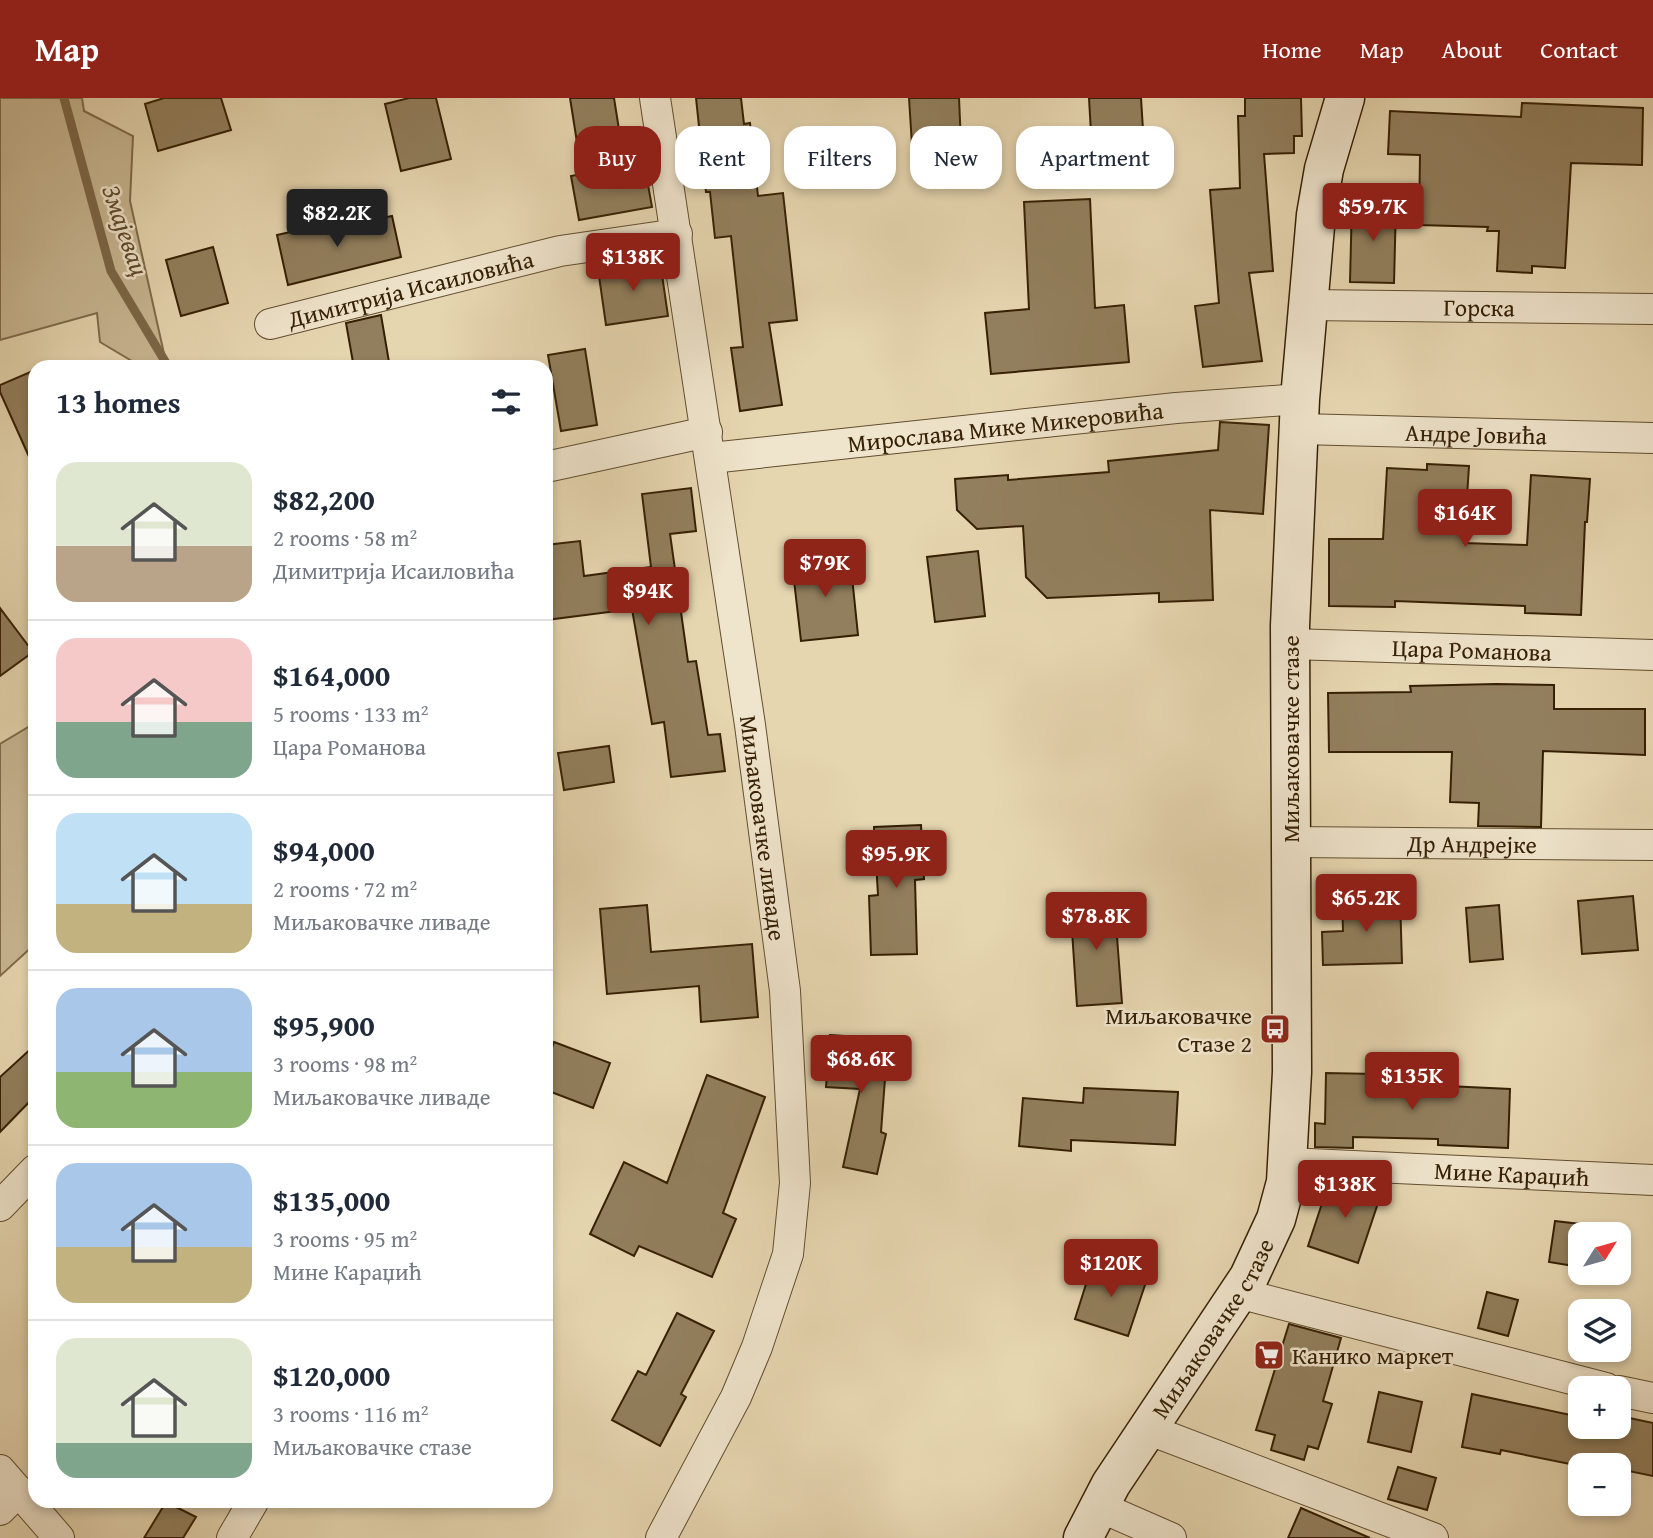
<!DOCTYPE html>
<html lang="en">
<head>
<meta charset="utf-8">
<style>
  :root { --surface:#fff; --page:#f6f6f7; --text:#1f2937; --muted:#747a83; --line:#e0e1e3; --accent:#8f2418 }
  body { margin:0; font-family:"Gentium Book Plus",serif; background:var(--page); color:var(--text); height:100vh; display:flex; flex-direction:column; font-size:26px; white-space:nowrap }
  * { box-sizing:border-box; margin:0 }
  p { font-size:23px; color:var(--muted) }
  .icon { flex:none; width:38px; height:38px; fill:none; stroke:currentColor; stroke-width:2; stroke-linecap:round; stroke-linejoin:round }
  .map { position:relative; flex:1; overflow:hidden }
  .drawer { position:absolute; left:28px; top:262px; width:525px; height:1148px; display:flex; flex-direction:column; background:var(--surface); border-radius:21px; box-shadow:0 4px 10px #0003 }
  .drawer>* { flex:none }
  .guide { position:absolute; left:574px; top:28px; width:665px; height:63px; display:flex; gap:14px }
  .needle { width:46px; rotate:53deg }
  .fabs { position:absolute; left:1568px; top:1124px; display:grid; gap:14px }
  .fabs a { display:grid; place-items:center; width:63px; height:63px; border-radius:14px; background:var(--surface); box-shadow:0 4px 10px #0003; font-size:35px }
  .price { position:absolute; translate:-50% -60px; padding:0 16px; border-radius:7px; background:var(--accent); color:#fff; font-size:23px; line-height:46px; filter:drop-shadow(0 2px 4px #0008) }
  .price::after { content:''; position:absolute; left:50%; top:42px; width:21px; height:16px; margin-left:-10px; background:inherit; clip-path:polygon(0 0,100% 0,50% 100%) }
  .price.selected { background:#222; color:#fff }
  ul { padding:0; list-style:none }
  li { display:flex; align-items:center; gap:21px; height:175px; padding:0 28px }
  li+li { border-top:2px solid var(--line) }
  li span { display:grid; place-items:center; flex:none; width:196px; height:140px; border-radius:21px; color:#555 }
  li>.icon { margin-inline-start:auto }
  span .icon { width:84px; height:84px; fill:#fffc; stroke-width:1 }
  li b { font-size:30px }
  h2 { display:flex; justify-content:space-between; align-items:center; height:84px; padding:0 28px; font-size:30px }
  .tag { padding:0 24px; border-radius:21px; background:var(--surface); box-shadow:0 4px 10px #0003; font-size:24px; line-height:63px }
  .tag.selected { background:var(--accent); color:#fff }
  header { display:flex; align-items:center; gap:42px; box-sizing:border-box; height:98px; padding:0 35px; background:var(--accent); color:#fff }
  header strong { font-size:33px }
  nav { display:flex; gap:38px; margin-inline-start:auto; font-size:24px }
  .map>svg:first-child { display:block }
  .green { fill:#c8b793; stroke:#7f6c4c; stroke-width:2 }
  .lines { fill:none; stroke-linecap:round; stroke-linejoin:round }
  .stream { stroke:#7c6848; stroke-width:9 }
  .building { fill:#927f5d; stroke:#362004; stroke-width:2 }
  .street-casing { stroke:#624e2f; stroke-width:32 }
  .secondary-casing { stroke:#362004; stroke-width:41 }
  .street { stroke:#efe4cc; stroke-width:30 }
  .secondary { stroke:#efe4cc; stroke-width:38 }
  .labels { text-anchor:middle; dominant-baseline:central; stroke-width:5; stroke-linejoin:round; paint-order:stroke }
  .street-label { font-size:24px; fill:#362004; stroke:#efe4cc }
  .poi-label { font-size:24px; fill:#362004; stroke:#efe4cc; text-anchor:end }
  .water-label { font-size:26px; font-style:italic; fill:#5f4a2c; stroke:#efe4cc }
</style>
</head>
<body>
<header>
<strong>Map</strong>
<nav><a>Home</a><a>Map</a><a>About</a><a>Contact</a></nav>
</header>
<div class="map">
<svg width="1653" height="1440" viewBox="0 0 1653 1440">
  <rect width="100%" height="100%" fill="#e6d6b0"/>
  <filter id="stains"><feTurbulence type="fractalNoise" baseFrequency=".00286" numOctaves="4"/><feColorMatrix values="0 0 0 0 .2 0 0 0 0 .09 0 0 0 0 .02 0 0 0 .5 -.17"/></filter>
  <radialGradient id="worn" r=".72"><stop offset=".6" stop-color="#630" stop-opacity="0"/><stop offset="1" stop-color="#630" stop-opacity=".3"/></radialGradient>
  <path class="green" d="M0,0H82L84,13L133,38L130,103L167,269H142L100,244L97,215L0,242Z
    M35,625V846L0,878V646Z"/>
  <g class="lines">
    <path class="stream" d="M64,0L111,173L169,270"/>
  </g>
  <path class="building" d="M164,0H221L231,32L158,53L145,6Z
    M409,0H436L451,61L401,73L385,6Z
    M570,0H614L625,69L644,65L652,109L579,122L571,78L582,76Z
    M696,0H741L744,26L750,25L758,98L783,95L797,222L769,225L782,307L740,313L731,250L743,249L731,138L715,140L710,94H706Z
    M909,0H959L961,45L912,47Z
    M1089,0H1141L1143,32L1091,35Z
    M1245,0H1301L1302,38H1294V55L1264,56L1273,173L1249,175L1262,263L1203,269L1195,208L1219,205L1210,92L1240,90L1238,18H1245Z
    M1522,5L1643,10L1642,67L1571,65L1565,170L1532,168V175L1497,173L1499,133H1487L1488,129L1419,127L1420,57L1388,56L1390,13L1521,19Z
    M1090,101L1095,210L1124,207L1129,264L991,276L985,215L1029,211L1024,104Z
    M1352,104L1396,106L1394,185L1350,184Z
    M392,118L401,159L288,187L277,137L321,127L322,133Z
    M213,149L228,205L181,218L166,162Z
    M660,163L668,218L606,227L598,171Z
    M381,217L390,270H354L346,225Z
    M585,251L597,327L561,333L548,257Z
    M35,272V372L0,294V287Z
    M1220,324L1269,327L1263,416L1210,412L1213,502L1159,504V495L1047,500L1026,479L1023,428L977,431L957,412L955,381L1008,377V382L1109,374L1108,363L1218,352Z
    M1427,366L1469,368L1464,445L1527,447L1531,377L1590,381L1587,424H1585L1581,517L1525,515V508L1395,503V509L1329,508V441H1383L1387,370L1427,372Z
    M691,390L696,433L670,436L688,564L696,563L708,637L720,636L725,673L671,679L664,624L652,626L632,511L546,522V447L580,443L584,478L651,469L642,396Z
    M978,453L985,518L935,524L927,459Z
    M850,459L858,537L801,543L792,465Z
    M0,510L33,554L0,578Z
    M1496,586L1554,587V611H1645V657L1543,653L1541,729L1478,728L1479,705L1450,704L1452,654H1329L1328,595L1411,594L1410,588Z
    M609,648L614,684L564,692L558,655Z
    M921,727L924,781L915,782L917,856L871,857L869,798L878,797L874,729Z
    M1633,798L1638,852L1582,856L1578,803Z
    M1114,799L1122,905L1077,908L1070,802Z
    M1400,801L1402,865L1323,867L1322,834L1343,833L1342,802Z
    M647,807L651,854L752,846L758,919L701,924L699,888L607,896L600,811Z
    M1499,807L1503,861L1470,864L1466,810Z
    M830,937L888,941L881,1034L886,1036L877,1076L843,1069L860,991L826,989Z
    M554,944L610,965L593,1010L546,992V966Z
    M35,947V998L0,1034V979Z
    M1326,975L1426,977V987L1510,991L1508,1050L1438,1047V1041L1353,1039V1050L1315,1049V1025L1325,1026Z
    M707,977L765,999L723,1115L736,1121L712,1179L639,1148L634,1158L590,1136L624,1064L667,1085Z
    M1084,990L1178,994L1175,1047L1071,1042V1053L1019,1048L1023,1000L1083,1005Z
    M1329,1084L1353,1086L1381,1096L1358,1165L1308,1148Z
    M1555,1123L1580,1126V1169L1549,1164Z
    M1093,1164L1147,1181L1128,1238L1075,1221Z
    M1487,1194L1518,1202L1508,1238L1478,1230Z
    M677,1215L714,1233L681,1296L686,1299L660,1348L612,1322L638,1273L646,1277Z
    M1289,1226L1341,1240L1323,1303L1332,1306L1318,1351L1308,1348L1304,1362L1271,1352L1275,1337L1256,1332Z
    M1379,1294L1422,1304L1411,1354L1368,1344Z
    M1472,1296L1580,1319V1328H1619L1620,1318L1653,1325V1378L1619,1371V1367L1580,1363V1368L1501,1352L1500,1356L1462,1349Z
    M1398,1369L1436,1380L1427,1412L1388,1401Z
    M166,1404L196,1419L183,1440H144Z
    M1301,1410L1370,1440H1288Z"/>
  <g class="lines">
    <g class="street-casing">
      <g id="street">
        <path id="s1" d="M655,0L750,627L785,893L795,1085L788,1156L757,1249L736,1299L661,1440"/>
        <path id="s2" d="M1306,207L1653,211"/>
        <path id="s3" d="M270,226L560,153L677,136"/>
        <path id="s4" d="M1299,331L1653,340"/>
        <path id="s5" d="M711,360L1176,310L1300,301"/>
        <path d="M546,369L707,334"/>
        <path id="s6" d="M1290,546L1653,557"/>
        <path id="s7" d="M1290,744L1653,747"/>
        <path id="s8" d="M1288,1065L1653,1082"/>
        <path d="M0,1108L35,1072"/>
        <path d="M1238,1195L1606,1290"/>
        <path d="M1619,1293L1653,1300"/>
        <path d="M1147,1331L1433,1440"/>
        <path d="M0,1372L59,1440"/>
        <path d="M1100,1409L1171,1440"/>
        <path d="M0,1412L19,1393"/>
        <path d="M232,1440L253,1404"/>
      </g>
    </g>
    <g class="secondary-casing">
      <g id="secondary">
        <path id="s9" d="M1083,1440L1111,1386L1249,1179L1276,1121L1286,1084L1292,974L1290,528L1300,301L1316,117L1324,71L1345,0"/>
      </g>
    </g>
    <use href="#street" class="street"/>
    <use href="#secondary" class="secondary"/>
  </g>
  <defs>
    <g id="bus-square" transform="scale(1.575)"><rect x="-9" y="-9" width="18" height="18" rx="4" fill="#8f2418" stroke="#efe4cc"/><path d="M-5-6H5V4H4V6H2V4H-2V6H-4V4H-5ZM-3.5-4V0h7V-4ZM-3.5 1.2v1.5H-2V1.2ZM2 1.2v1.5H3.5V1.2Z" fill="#fff"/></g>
    <g id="supermarket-square" transform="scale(1.575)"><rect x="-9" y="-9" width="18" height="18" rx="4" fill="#8f2418" stroke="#efe4cc"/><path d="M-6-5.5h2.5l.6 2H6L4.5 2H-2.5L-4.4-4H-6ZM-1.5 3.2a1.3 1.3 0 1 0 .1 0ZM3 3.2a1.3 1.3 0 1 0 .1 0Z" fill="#fff"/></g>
  </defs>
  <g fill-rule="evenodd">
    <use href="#bus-square" x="1275" y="931"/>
    <use href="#supermarket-square" x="1269" y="1257"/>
  </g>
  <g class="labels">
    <g class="street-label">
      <text stroke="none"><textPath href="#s3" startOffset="145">Димитрија Исаиловића</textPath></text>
      <text stroke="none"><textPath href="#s2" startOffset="173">Горска</textPath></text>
      <text stroke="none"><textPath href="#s5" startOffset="296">Мирослава Мике Микеровића</textPath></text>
      <text stroke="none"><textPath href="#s4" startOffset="177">Андре Јовића</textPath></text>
      <text stroke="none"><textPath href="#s6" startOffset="182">Цара Романова</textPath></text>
      <text transform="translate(1290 641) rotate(-90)">Миљаковачке стазе</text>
      <text stroke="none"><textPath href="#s1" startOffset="738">Миљаковачке ливаде</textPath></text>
      <text stroke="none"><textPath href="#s7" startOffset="182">Др Андрејке</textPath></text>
      <text stroke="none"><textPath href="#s8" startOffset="224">Мине Караџић</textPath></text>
      <text stroke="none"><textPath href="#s9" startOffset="247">Миљаковачке стазе</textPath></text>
    </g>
    <g class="poi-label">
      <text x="1252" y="917">Миљаковачке<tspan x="1252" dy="28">Стазе 2</tspan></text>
      <text x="1292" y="1257" text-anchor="start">Канико маркет</text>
    </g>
    <g class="water-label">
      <text transform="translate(126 132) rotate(71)">Змајевац</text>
    </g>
  </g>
  <rect width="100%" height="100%" filter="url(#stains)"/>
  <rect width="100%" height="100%" fill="url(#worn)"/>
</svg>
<div class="fabs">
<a><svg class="needle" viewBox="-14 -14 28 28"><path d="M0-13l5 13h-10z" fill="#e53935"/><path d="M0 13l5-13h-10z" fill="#747a83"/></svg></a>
<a><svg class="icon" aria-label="layers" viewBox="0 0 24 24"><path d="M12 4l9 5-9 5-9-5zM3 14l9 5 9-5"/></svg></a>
<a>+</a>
<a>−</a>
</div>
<b class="price" style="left:1373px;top:145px">$59.7K</b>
<b class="price selected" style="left:337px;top:151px">$82.2K</b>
<b class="price" style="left:633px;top:195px">$138K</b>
<b class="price" style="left:1465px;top:451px">$164K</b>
<b class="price" style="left:825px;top:501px">$79K</b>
<b class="price" style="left:648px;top:529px">$94K</b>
<b class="price" style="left:896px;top:792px">$95.9K</b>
<b class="price" style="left:1366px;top:836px">$65.2K</b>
<b class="price" style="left:1096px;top:854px">$78.8K</b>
<b class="price" style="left:861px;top:997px">$68.6K</b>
<b class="price" style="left:1412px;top:1014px">$135K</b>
<b class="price" style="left:1345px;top:1122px">$138K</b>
<b class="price" style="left:1111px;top:1201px">$120K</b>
<div class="guide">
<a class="tag selected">Buy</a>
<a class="tag">Rent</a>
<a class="tag">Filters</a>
<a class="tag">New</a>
<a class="tag">Apartment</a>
</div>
<section class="drawer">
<h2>13 homes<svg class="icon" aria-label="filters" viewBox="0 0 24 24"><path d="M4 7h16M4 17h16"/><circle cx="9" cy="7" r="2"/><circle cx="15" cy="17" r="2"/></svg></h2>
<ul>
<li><span style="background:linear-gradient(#dfe7d0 60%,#b9a48a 0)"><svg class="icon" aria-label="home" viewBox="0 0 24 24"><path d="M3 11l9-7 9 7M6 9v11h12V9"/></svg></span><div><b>$82,200</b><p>2 rooms · 58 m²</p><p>Димитрија Исаиловића</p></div></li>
<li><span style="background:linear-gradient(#f6c9c9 60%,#7fa58c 0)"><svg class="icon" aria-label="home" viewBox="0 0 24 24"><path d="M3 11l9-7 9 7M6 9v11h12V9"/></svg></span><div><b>$164,000</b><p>5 rooms · 133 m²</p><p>Цара Романова</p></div></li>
<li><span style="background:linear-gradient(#bfe0f5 65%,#c2b280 0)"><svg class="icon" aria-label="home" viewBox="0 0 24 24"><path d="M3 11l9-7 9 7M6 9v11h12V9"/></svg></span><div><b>$94,000</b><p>2 rooms · 72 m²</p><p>Миљаковачке ливаде</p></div></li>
<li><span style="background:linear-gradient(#a9c7e8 60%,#8fb573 0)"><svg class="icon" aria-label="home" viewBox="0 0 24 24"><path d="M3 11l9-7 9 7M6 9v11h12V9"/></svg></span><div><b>$95,900</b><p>3 rooms · 98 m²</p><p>Миљаковачке ливаде</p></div></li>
<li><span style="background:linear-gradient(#a9c7e8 60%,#c2b280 0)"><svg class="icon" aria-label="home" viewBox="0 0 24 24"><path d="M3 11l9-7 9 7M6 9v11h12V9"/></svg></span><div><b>$135,000</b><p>3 rooms · 95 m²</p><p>Мине Караџић</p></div></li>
<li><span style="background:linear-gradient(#dfe7d0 75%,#7fa58c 0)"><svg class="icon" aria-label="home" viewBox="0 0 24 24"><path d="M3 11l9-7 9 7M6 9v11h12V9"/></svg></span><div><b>$120,000</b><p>3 rooms · 116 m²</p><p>Миљаковачке стазе</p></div></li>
</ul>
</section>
</div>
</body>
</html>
